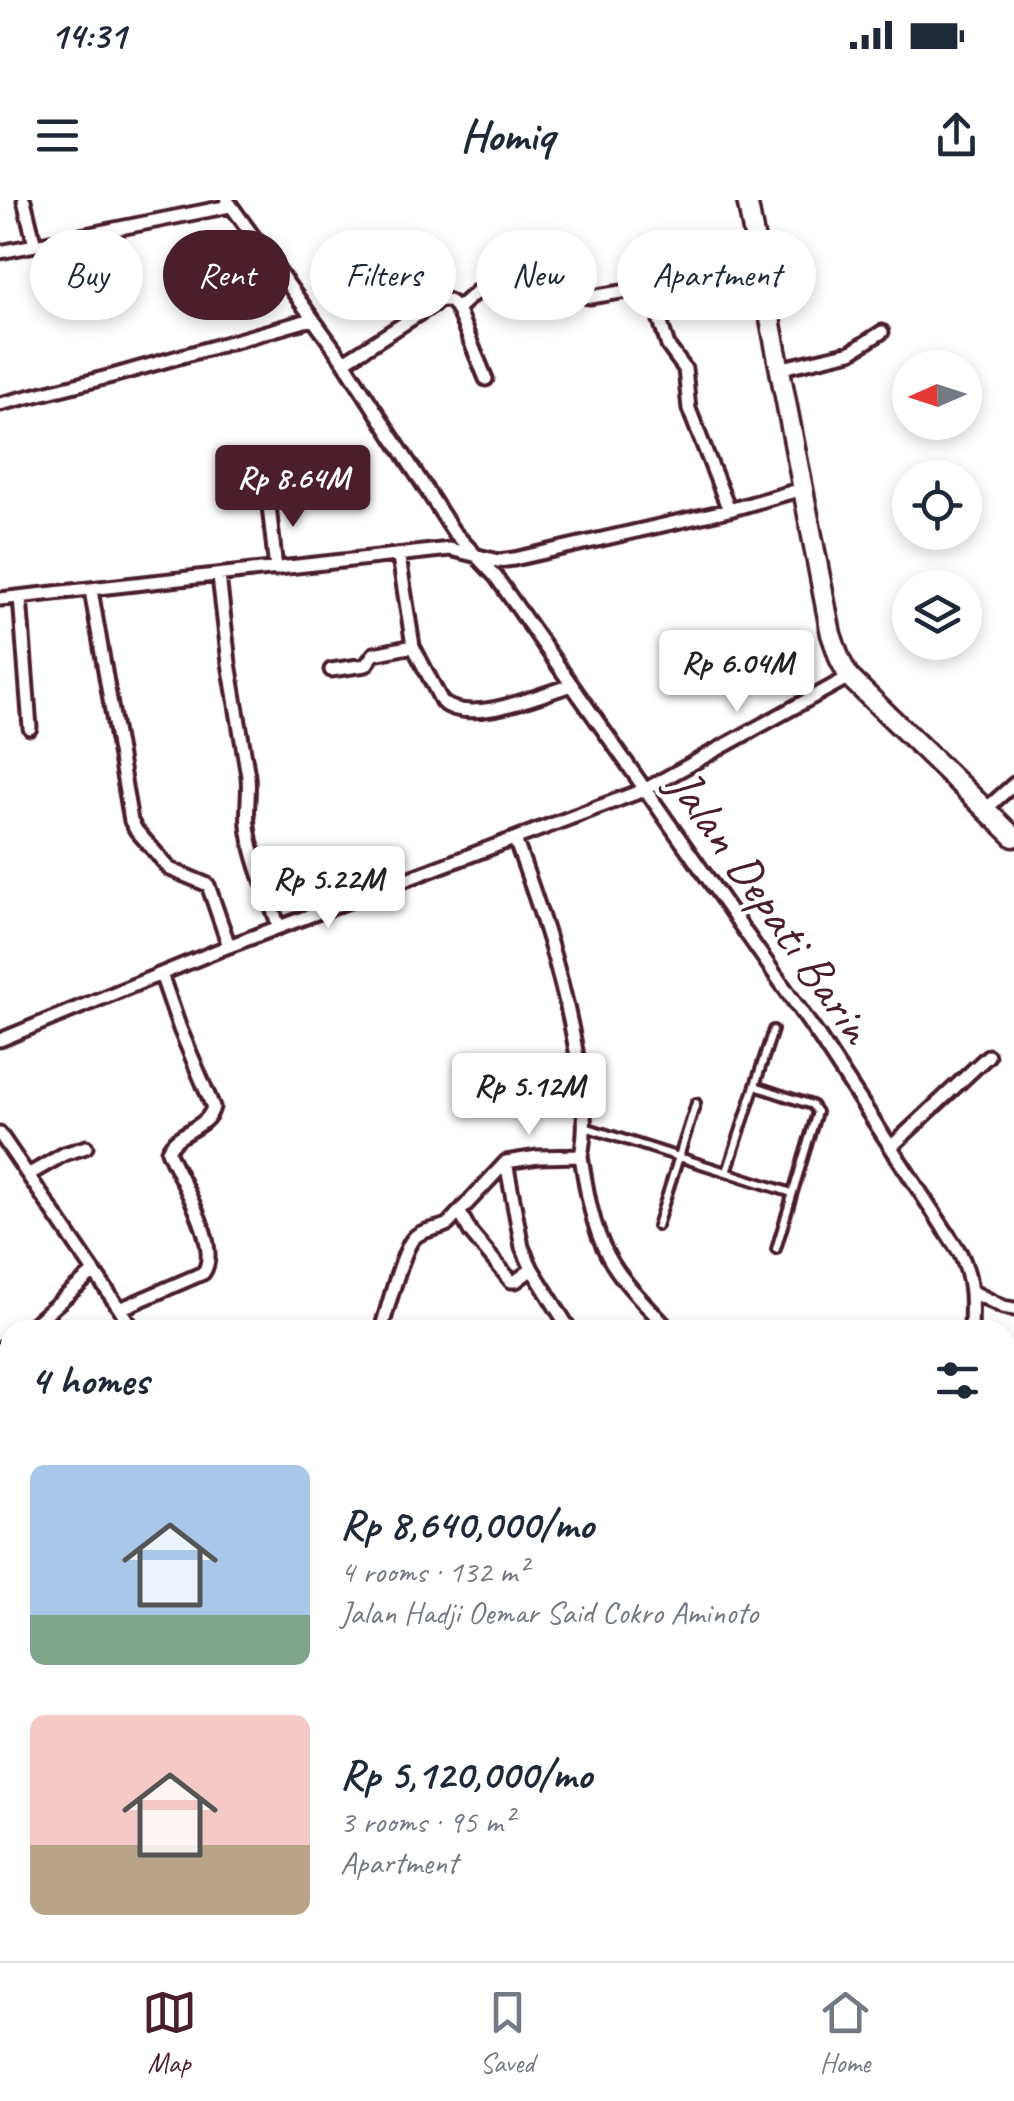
<!DOCTYPE html>
<html lang="en">
<head>
<meta charset="utf-8">
<style>
  :root { --surface:#fff; --page:#f6f6f7; --text:#1f2937; --muted:#747a83; --line:#e0e1e3; --accent:#4a1f2b }
  body { margin:0; font-family:Caveat,sans-serif; background:var(--page); color:var(--text); height:100vh; display:flex; flex-direction:column; font-size:38px; white-space:nowrap }
  * { box-sizing:border-box; margin:0 }
  p { font-size:32px; color:var(--muted) }
  .icon { flex:none; width:55px; height:55px; fill:none; stroke:currentColor; stroke-width:2; stroke-linecap:round; stroke-linejoin:round }
  .map { position:relative; flex:1; overflow:hidden }
  .sheet { position:absolute; left:0px; top:1120px; width:1015px; height:642px; display:flex; flex-direction:column; background:var(--surface); border-radius:30px 30px 0 0; box-shadow:0 5px 15px #0003 }
  .sheet>* { flex:none }
  .top-card { position:absolute; left:30px; top:30px; width:955px; height:90px; display:flex; gap:20px }
  .needle { width:65px; rotate:267deg }
  .fabs { position:absolute; left:892px; top:150px; display:grid; gap:20px }
  .fabs a { display:grid; place-items:center; width:90px; height:90px; border-radius:50%; background:var(--surface); box-shadow:0 5px 15px #0003; font-size:50px }
  .price { position:absolute; translate:-50% -85px; padding:0 22px; border-radius:10px; background:#fff; color:#222; font-size:32px; line-height:65px; filter:drop-shadow(0 2px 5px #0008) }
  .price::after { content:''; position:absolute; left:50%; top:60px; width:30px; height:22px; margin-left:-15px; background:inherit; clip-path:polygon(0 0,100% 0,50% 100%) }
  .price.selected { background:var(--accent); color:#fff }
  ul { padding:0; list-style:none }
  li { display:flex; align-items:center; gap:30px; height:250px; padding:0 30px }
  li span { display:grid; place-items:center; flex:none; width:280px; height:200px; border-radius:15px; color:#555 }
  li>.icon { margin-inline-start:auto }
  span .icon { width:120px; height:120px; fill:#fffc; stroke-width:1 }
  li b { font-size:42px }
  h2 { display:flex; justify-content:space-between; align-items:center; height:120px; padding:0 30px; font-size:42px }
  .chip { padding:0 35px; border-radius:45px; background:var(--surface); box-shadow:0 5px 15px #0003; font-size:35px; line-height:90px }
  .chip.selected { background:var(--accent); color:#fff }
  .status { display:flex; justify-content:space-between; align-items:center; height:70px; padding:0 50px; background:var(--surface); direction:ltr }
  .status svg { height:28px; fill:currentColor }
  header { display:flex; justify-content:space-between; align-items:center; height:130px; padding:0 30px; background:var(--surface); font-size:45px; font-weight:700 }
  .dock { display:flex; justify-content:space-around; align-items:center; height:140px; border-top:2px solid var(--line); background:var(--surface); font-size:28px; color:var(--muted) }
  .dock a { display:grid; justify-items:center; gap:5px }
  .dock .selected { color:var(--accent) }
  .map>svg:first-child { display:block }
  .lines { fill:none; stroke-linecap:round; stroke-linejoin:round }
  .service-casing { stroke:#4a1f2b; stroke-width:14 }
  .minor-casing { stroke:#4a1f2b; stroke-width:19 }
  .secondary-casing { stroke:#4a1f2b; stroke-width:25 }
  .service { stroke:#fff; stroke-width:6 }
  .minor { stroke:#fff; stroke-width:11 }
  .secondary { stroke:#fff; stroke-width:18 }
  .labels { text-anchor:middle; dominant-baseline:central; stroke-width:8; stroke-linejoin:round; paint-order:stroke }
  .street-label { font-size:50px; fill:#4a1f2b; stroke:#fff }
</style>
</head>
<body>
<div class="status"><b>14:31</b><svg viewBox="0 0 49 12"><path d="M0 12V9h3v3zM5 12V6h3v6zM10 12V3h3v9zM15 12V0h3v12zM26 1h20v11H26zM47 4h2v5h-2z"/></svg></div>
<header><svg class="icon" aria-label="menu" viewBox="0 0 24 24"><path d="M4 6h16M4 12h16M4 18h16"/></svg>Homiq<svg class="icon" aria-label="share" viewBox="0 0 24 24"><path d="M12 15V3M7 8l5-5 5 5M5 13v7h14v-7"/></svg></header>
<div class="map">
<svg width="1014" height="1761" viewBox="0 0 1014 1761">
  <rect width="100%" height="100%" fill="#fff"/>
  <filter id="ink" filterUnits="userSpaceOnUse"><feTurbulence type="fractalNoise" baseFrequency=".01" numOctaves="2"/><feDisplacementMap in="SourceGraphic" scale="20" xChannelSelector="R" yChannelSelector="G"/><feConvolveMatrix kernelMatrix="1 2 1 2 8 2 1 2 1" color-interpolation-filters="sRGB"/></filter>
  <g filter="url(#ink)">
    <g class="lines">
      <g class="service-casing">
        <path id="service" d="M755,886L812,905L817,912L776,1049
          M585,927L792,993
          M727,972L773,830
          M657,1026L696,903"/>
      </g>
      <g class="minor-casing">
        <path id="minor" d="M24,0L35,45
          M227,0L344,162L453,331L496,377L819,837L960,1053C973,1079 972,1101 971,1130
          M0,52L230,6
          M649,85L668,146L685,169L689,209L729,310
          M457,109L491,79L501,73L525,70L550,72L561,77L580,96L591,97L627,91L757,56
          M344,162L439,101C448,98 452,102 457,109L486,179
          M778,169L851,152L882,132
          M0,204L112,176L312,119
          M268,297L276,369
          M399,357L413,446L442,502C471,526 538,495 572,485
          M219,376L229,463L248,576C250,596 245,614 249,633C254,665 269,697 279,727
          M91,390L131,621L136,630L170,669L208,685L229,746
          M20,397L30,528
          M0,399L450,349L498,361L514,359L729,310L802,289
          M331,470L366,465L374,454L413,446
          M986,609L1014,584
          M515,639C539,705 561,771 574,840C581,877 589,918 581,956
          M0,840L229,746L644,590L849,477
          M0,934L134,1130
          M891,947L988,856
          M506,962L522,1047L532,1069
          M28,975L64,954L86,947
          M460,1013L471,1033L511,1081H516L532,1069L570,1130
          M973,1092L1003,1107L1014,1109
          M120,1109L203,1073C223,1048 179,978 168,951C177,930 207,930 213,907L180,829L161,774
          M27,1130L94,1072
          M381,1130C387,1111 402,1052 413,1039C421,1029 437,1030 448,1024L506,962L538,957L581,956C586,988 592,1027 608,1056C623,1084 648,1106 669,1130
          M0,1149L10,1143
          M0,1241L10,1247
          M0,1305L10,1296
          M1005,1372L1014,1369
          M1005,1469L1014,1514
          M1005,1549H1014
          M1005,1697H1014
          M282,1752L283,1761
          M394,1752V1761
          M466,1752L467,1761
          M842,1761V1752"/>
      </g>
      <g class="secondary-casing">
        <path id="secondary" d="M747,0L831,434L840,460L849,477L1014,637"/>
      </g>
      <use href="#service" class="service"/>
      <use href="#minor" class="minor"/>
      <use href="#secondary" class="secondary"/>
    </g>
  </g>
  <g class="labels">
    <g class="street-label">
      <text transform="translate(771 706) rotate(55)">Jalan Depati Barin</text>
    </g>
  </g>
</svg>
<div class="fabs">
<a><svg class="needle" viewBox="-14 -14 28 28"><path d="M0-13l5 13h-10z" fill="#e53935"/><path d="M0 13l5-13h-10z" fill="#747a83"/></svg></a>
<a><svg class="icon" aria-label="locate" viewBox="0 0 24 24"><circle cx="12" cy="12" r="6"/><path d="M12 2v4M12 18v4M2 12h4M18 12h4"/></svg></a>
<a><svg class="icon" aria-label="layers" viewBox="0 0 24 24"><path d="M12 4l9 5-9 5-9-5zM3 14l9 5 9-5"/></svg></a>
</div>
<b class="price selected" style="left:293px;top:330px">Rp 8.64M</b>
<b class="price" style="left:737px;top:515px">Rp 6.04M</b>
<b class="price" style="left:328px;top:731px">Rp 5.22M</b>
<b class="price" style="left:529px;top:938px">Rp 5.12M</b>
<div class="top-card">
<a class="chip">Buy</a>
<a class="chip selected">Rent</a>
<a class="chip">Filters</a>
<a class="chip">New</a>
<a class="chip">Apartment</a>
</div>
<section class="sheet">
<h2>4 homes<svg class="icon" aria-label="filters" viewBox="0 0 24 24"><path d="M4 7h16M4 17h16"/><circle cx="9" cy="7" r="2"/><circle cx="15" cy="17" r="2"/></svg></h2>
<ul>
<li><span style="background:linear-gradient(#a9c7e8 75%,#7fa58c 0)"><svg class="icon" aria-label="home" viewBox="0 0 24 24"><path d="M3 11l9-7 9 7M6 9v11h12V9"/></svg></span><div><b>Rp 8,640,000/mo</b><p>4 rooms · 132 m²</p><p>Jalan Hadji Oemar Said Cokro Aminoto</p></div></li>
<li><span style="background:linear-gradient(#f6c9c9 65%,#b9a48a 0)"><svg class="icon" aria-label="home" viewBox="0 0 24 24"><path d="M3 11l9-7 9 7M6 9v11h12V9"/></svg></span><div><b>Rp 5,120,000/mo</b><p>3 rooms · 95 m²</p><p>Apartment</p></div></li>
</ul>
</section>
</div>
<nav class="dock">
<a class="selected"><svg class="icon" aria-label="map" viewBox="0 0 24 24"><path d="M3 6l6-2 6 2 6-2v14l-6 2-6-2-6 2zM9 4v14M15 6v14"/></svg>Map</a>
<a><svg class="icon" aria-label="saved" viewBox="0 0 24 24"><path d="M7 4h10v16l-5-4-5 4z"/></svg>Saved</a>
<a><svg class="icon" aria-label="home" viewBox="0 0 24 24"><path d="M3 11l9-7 9 7M6 9v11h12V9"/></svg>Home</a>
</nav>
</body>
</html>
